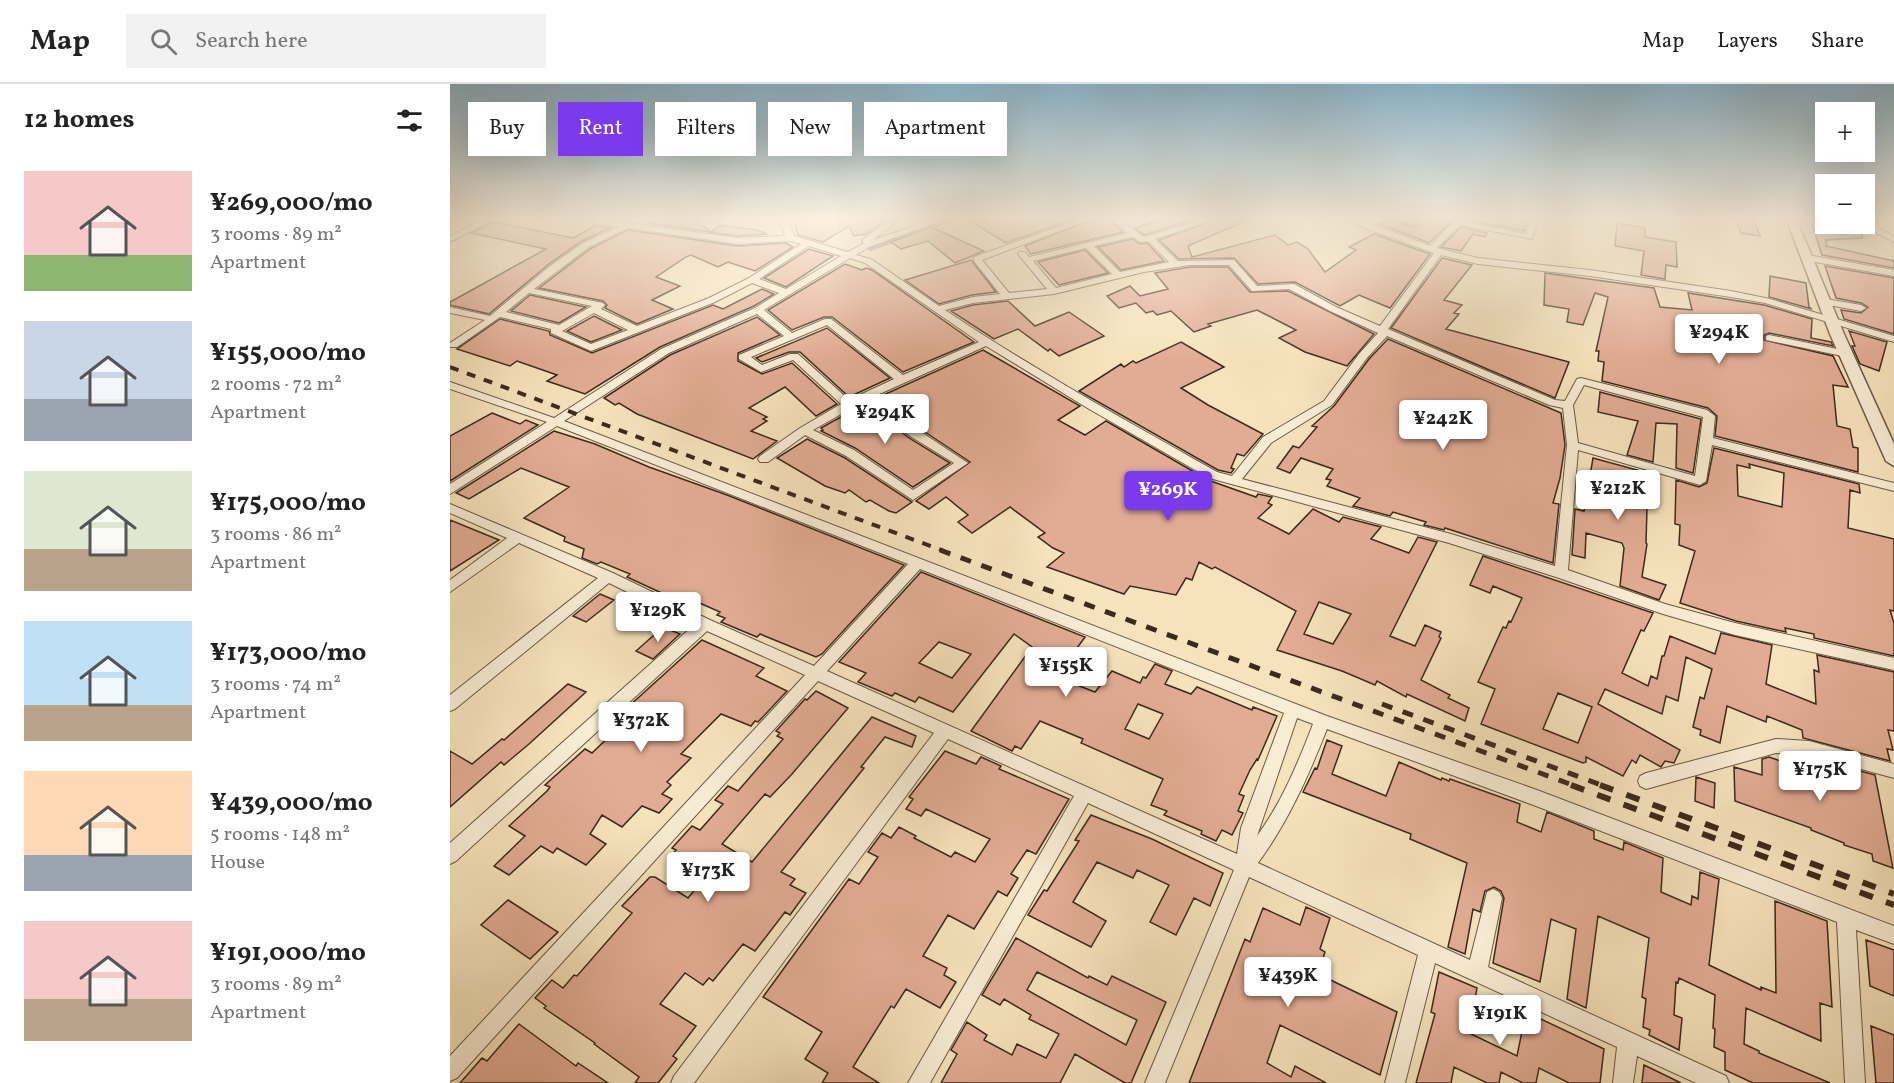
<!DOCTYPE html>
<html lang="en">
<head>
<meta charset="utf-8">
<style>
  :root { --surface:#fff; --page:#f2f2f2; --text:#222; --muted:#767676; --line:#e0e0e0; --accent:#7c3aed }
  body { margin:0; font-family:Vollkorn,serif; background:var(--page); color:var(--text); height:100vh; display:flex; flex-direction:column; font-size:22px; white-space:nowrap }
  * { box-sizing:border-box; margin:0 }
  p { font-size:20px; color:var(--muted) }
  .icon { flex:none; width:33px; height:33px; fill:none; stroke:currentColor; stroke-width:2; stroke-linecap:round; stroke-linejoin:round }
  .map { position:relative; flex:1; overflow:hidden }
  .panel { display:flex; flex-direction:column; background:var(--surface); width:450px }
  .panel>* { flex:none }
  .hud { position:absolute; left:18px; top:18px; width:570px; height:54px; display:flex; gap:12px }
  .buttons { position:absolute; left:1365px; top:18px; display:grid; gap:12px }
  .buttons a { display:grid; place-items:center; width:60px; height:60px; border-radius:0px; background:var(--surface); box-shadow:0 6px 24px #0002; font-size:30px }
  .price { position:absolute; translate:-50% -51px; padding:0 14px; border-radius:6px; background:#fff; color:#222; font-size:20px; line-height:39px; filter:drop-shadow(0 2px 3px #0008) }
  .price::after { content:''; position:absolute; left:50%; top:36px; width:18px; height:14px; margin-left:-9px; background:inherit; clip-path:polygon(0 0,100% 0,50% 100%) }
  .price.current { background:var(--accent); color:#fff }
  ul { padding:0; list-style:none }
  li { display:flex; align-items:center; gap:18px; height:150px; padding:0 24px }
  li span { display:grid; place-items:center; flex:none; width:168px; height:120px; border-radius:0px; color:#555 }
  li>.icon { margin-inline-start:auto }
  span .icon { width:72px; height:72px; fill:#fffc; stroke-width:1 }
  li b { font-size:26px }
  h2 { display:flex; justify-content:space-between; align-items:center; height:72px; padding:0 24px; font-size:26px }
  .pill { padding:0 21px; border-radius:0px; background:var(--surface); box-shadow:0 6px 24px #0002; font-size:21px; line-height:54px }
  .pill.current { background:var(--accent); color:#fff }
  header { display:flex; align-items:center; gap:36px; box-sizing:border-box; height:84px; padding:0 30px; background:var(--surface); border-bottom:2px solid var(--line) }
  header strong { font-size:28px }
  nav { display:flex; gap:33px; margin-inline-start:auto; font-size:21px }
  .search { width:420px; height:54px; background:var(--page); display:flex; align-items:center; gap:15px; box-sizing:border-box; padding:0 21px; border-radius:0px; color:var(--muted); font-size:22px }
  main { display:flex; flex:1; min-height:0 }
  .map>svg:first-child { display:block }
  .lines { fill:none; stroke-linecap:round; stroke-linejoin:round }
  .stream { stroke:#768373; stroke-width:4 }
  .building { fill:#e2ac94; stroke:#3b2a1a; stroke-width:1.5; fill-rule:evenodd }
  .minor-casing { stroke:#6a5843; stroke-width:2 }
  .tertiary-casing { stroke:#6a5843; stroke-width:3 }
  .minor { fill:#f9edd4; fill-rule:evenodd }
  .tertiary { fill:#f9edd4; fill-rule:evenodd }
  .rail-far2 { stroke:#3b2a1a; stroke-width:4; stroke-dasharray:9 9; stroke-linecap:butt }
  .rail-far1 { stroke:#3b2a1a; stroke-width:5; stroke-dasharray:11 11; stroke-linecap:butt }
  .rail { stroke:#3b2a1a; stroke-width:6; stroke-dasharray:14 14; stroke-linecap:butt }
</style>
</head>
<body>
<header>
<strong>Map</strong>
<div class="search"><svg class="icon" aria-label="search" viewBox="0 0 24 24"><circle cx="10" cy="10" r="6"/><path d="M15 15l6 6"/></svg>Search here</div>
<nav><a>Map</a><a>Layers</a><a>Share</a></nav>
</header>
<main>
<section class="panel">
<h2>12 homes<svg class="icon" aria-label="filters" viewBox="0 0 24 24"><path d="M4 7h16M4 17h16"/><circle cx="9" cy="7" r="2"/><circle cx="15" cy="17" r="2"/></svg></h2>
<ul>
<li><span style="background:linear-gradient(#f6c9c9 70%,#8fb573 0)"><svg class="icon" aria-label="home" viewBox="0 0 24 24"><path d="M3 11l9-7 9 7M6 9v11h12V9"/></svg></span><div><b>¥269,000/mo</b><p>3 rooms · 89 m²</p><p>Apartment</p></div></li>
<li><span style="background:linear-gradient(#c9d6e8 65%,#9aa5b1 0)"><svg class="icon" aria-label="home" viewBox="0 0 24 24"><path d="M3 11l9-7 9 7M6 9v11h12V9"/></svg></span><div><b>¥155,000/mo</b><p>2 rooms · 72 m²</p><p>Apartment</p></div></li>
<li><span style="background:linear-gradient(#dfe7d0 65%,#b9a48a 0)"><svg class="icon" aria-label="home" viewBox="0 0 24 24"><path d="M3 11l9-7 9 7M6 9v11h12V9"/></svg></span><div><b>¥175,000/mo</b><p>3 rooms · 86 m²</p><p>Apartment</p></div></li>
<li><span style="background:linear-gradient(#bfe0f5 70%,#b9a48a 0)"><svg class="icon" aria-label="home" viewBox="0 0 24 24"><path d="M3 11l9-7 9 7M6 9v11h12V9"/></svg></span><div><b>¥173,000/mo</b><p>3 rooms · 74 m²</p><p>Apartment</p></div></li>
<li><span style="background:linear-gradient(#ffd9b3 70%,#9aa5b1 0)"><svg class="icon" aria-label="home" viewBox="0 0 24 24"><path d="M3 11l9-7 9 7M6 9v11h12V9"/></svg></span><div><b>¥439,000/mo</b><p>5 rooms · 148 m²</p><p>House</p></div></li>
<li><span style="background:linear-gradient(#f6c9c9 65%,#b9a48a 0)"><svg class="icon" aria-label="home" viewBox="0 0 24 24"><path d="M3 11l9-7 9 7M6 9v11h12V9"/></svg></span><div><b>¥191,000/mo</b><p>3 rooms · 89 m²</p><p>Apartment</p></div></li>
</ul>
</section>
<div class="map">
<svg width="1444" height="999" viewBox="0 0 1444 999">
  <rect width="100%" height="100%" fill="#f6e3bd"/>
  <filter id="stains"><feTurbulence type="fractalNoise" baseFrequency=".00333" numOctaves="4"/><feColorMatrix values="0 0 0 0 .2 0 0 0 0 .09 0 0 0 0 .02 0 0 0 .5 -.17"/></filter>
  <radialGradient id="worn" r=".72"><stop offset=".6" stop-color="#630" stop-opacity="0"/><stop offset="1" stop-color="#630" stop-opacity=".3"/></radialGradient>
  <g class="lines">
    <path class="stream" d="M420,165L507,134"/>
  </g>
  <path class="building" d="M215,134H243L261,148L270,141L307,146L317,150L287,152L198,139Z
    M343,134H439L416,150L404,152L399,142L373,158L348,151Z
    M515,134H627L556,159Z
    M646,134H657L673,148L581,170L575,162Z
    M718,134H750L694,151L685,144Z
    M771,134H802L738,162L742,173L825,151L838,161L847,158L858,165L875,188L906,166L899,163L924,150L980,170L940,224L909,211L890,222L845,198L808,200L784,174L729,175L709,156Z
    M959,134H1005L979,159L930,140L938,135L962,143L969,140Z
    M1006,134H1079L1074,147Z
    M1285,134H1303L1310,152L1291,149Z
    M1360,134H1376V140H1410L1412,154L1376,156V162L1444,177V184L1372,171Z
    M43,138L123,154L145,142L160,144L132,157L99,180L39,230L0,221V218L96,165L21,149Z
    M1167,139L1195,144V153L1226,158L1227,183L1216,181L1215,195L1191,191L1194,167L1165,162Z
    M481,143L534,167L505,179L478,157L451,165L441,158Z
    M1011,143L1037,149L1035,153L1023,150L1011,167L991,163Z
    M178,146L287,162L336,159L343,163L305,187L278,178L268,183L241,171L236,173L206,193L230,202L202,216L223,225L187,240L155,224L157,221L153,217L89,204L140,165Z
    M683,155L689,160L697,159L714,177L671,186L648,163Z
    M359,165L383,172L336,203L314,194Z
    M635,166L658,189L609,201L588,178Z
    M992,174L1022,181L994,216L1012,221L1004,229L1009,230L996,245L1119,278L1105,314L941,244Z
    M521,176L546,208L522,211L489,220L455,196Z
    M395,180L412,186L416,184L422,186L524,258L453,288L382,233H374L342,246L318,226Z
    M1375,182L1444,194V250L1394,235L1391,226L1411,229L1418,223L1411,219L1386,214Z
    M740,183H778L800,208L838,207L924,250L897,282L855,268L829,254L846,246L807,226L758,240L761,242L744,248L721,227L707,231L703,227L696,229L686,219L669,224L657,212L680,202L690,212L718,205L705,189Z
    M1095,189L1204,204L1210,223L1242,226L1238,209L1314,221L1362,235L1361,254L1381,258L1383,262L1319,249L1314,251V256L1383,272L1398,303L1383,301L1387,342L1400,345L1403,363L1408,364V388L1265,352L1267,332L1258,324L1152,297L1154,278L1148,277L1149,267H1146L1158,213L1145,209L1133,241L1117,238L1119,225L1094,221Z
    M1320,192L1356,199L1359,223L1362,225L1319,213Z
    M312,205L324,210L304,222L210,263L135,310L97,297L107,291L67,277L60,282L7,265L50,235L99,247L100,251L142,269L263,221L273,225Z
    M80,211L136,223L109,239L61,227Z
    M558,217L585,242L619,228L654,252L609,272L600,265L598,267L568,245L544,255L501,227L523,221Z
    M144,232L172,246L141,258L117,247Z
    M307,233L330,251L288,269V277L312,290L342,279L387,320L366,332L335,303L299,324L317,333L313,335L317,337L301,347L327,357L303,375L187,330L169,319L165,321L154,314L220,271Z
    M377,244L440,294L399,313L350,268H339L312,278L306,274Z
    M1399,247L1437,258L1429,287L1410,280L1402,262H1405Z
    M938,255L1111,329L1115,361L1110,394L1103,419L1109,420L1103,479L995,444L994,446L974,441L976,438L943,428L940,432L903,422L910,414L877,402L881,396L876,395L883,385L851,374L840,389L827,384L843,362L849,364L867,343L862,342L884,322L919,275Z
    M731,258L774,283L731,304L758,321L813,350L794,372L787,370L781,384L784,385L781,389L768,386L629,307L671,280L674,283L683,277L686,279Z
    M533,266L630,322L608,336L635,351L656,337L758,396L806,413L808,410L822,413L818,419L822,421L808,434L839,450L863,425L889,438L893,433L931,443L921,455L959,469L968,453L987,458L940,552L965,562L975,541L991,548L989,553L991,554L971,596L1000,611L998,614L1019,624L1015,637L957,610L956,613L927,597L925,601L892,587L827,566L846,527L765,483L762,485L749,478L742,496L736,494L726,511L680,502L674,510L597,483L614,469L603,464L588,453L595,449L560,423L522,449L508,438L518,431L496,413L479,425L466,417L520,378L469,344L429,313ZM869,518L901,530L883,560L854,550Z
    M1150,308L1251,335L1243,389L1226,384L1227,340L1206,339L1203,378L1177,371L1188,337L1148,328Z
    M416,319L459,354L500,379L463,403L405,364L371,347L373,346L371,344Z
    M42,329L70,340L76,336L88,341L0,397V352Z
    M104,347L145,360L199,383L277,411L454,481L372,570L366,573L310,550L307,553L271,538L275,534L267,531L270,528L236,513L231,518L177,493L180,490L151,478L147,480L132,474L134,465L114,457L115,453L74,434L119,403L71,384L19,415L6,409Z
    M357,355L395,374L462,418L446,429L439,427L420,416L416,418L399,406L395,409L375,402L327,374Z
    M1264,364L1409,400L1410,409L1400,406L1398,444L1444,455V527L1440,526L1444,539V572L1364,554V550L1335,544L1336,548L1286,537L1230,519L1245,467L1229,461L1230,441L1225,440L1226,396L1249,403L1257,399ZM1299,380L1334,389L1332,423L1288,412L1287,381L1300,384Z
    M1143,374L1198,389L1196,459L1197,460L1192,493L1216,501L1209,516L1170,502L1174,464L1172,459L1136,449L1135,474L1122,471L1125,425L1134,427Z
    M0,436L49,456L0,487Z
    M1033,472L1203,529L1194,547L1191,546L1172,589L1198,602L1201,592L1207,595L1212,572H1214L1220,552L1265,570L1271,549L1322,561L1316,600L1366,620L1364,586L1369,588L1367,571L1444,588V647L1438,646L1443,666L1437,665L1440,677L1353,654L1352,646L1317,632L1316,638L1277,622L1270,659L1250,651L1251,646L1243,643L1250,613L1254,615L1262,585L1236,573L1228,617L1216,612L1212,630L1155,605L1148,620L1230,666L1224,679L1215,677L1211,683L1190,671L1186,679L1182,676L1173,692L1136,673V678L1133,679L1031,640L1045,605L1028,598L1053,543L1056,544L1059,537L1061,538L1072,514L1043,502L1040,509L1020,501ZM1108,609L1142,623L1128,659L1093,645Z
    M471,488L635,553L606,593L645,608L662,587L690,599L693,593L696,594L705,580L722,587L715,600L741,610L747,603L802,626L803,623L827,632L808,676L807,675L800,686L789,710L794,712L788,727L793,729L782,751L772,746L766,757L751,750L752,747L714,731L717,727L701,721L713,695L631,659L633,655L590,637L571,665L565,662L562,667L521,647L582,563L564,550L503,628L469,613L465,618L445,609L442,612L408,598L416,589L389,578ZM489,558L521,570L502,594L469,579ZM688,620L713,630L699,655L675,645Z
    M150,510L164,516L136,538L123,532Z
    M213,543L230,550L203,575L186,567Z
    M252,556L314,584L306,592L337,607L308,638L305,637L301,642L271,630L231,670L241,674L217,698L221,701L212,710L222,715L209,729L192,722L172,743L152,731L140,750L156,760L136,781L107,764L103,769L91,762L59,791L44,782L75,752L59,742L97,707L100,703L95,701L135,665L142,669L175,637L167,633Z
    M118,600L136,608L79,660L54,681L51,678L0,723V667L22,680L52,655L54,656Z
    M366,607L398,624L342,690L320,713L315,710L272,760L302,778L422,633L466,652L462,663L435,653L411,683L414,684L331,788L345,795L340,801L356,809L340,831L335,828L305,867L293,860L263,897L259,894L253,901L235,889L210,920L246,942L223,972L227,975L208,999H185L189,993L144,960L145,959L94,924L96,922L85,914L102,896L113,904L124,891L127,892L182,829L172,822L200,793H205L238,814L256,792L221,772L226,766L222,764L242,742L250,746L273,720L265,716L278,702L288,707L333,655L327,652L330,649L326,647L355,615L357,616Z
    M877,656L892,662L882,690L936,712L949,678L991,696L992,694L999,697L1000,695L1070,720L1067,738L1091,748L1097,728L1144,747V755L1173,766L1174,758L1213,774L1211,808L1241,821L1242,812L1248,815L1250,788L1269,795L1259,881L1311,906V903L1326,909L1325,817L1377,837L1382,923L1370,919L1371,957L1296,924L1294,960L1309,967V969L1380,999H1303L1275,986V968L1264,963L1265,945L1263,944L1265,911L1229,894L1228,899L1226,898L1224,931L1232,934L1229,966L1199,951L1200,946L1193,943L1196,915L1192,913L1199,854L1148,832L1136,924L1117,915L1126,845L1101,835L1090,898L1043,879L1054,814L1051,807L1044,803L1035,807L1030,828L1023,825L1015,870L998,863L1017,779L960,755L961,750L853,708L865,684L867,685Z
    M495,667L526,680L531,673L551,682L549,685L619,715L586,770L577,766L561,790L568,794L557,812L548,807L524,845L498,831L473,872L497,884L494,891L506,898L490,924L456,905L444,924L441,922L403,983L429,999H372L378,989L355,975L372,948L313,913L399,795L409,800L428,773L418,768L432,749L441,754L449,743L466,752L464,754L501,773L505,768L525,778L540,755L476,725L471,732L456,725L463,715L459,713Z
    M1319,673L1357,686L1356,673H1359L1425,691L1443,784L1423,777L1422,770L1394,761V759L1361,746V744L1285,717L1284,683L1312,691V675Z
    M1246,693L1265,699L1264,724L1245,717Z
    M641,731L702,755L773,789L760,822L744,814L726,851L700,838L719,801L687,786L683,794L647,778L623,818L656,837L641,863L578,831L594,806L597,807L629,757L625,756Z
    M58,816L108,848L80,875L31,841Z
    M856,823L880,834L870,865L875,868L868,890L947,928L930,991L830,941L817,979L841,993L845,982L876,999H739L795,855L800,858L813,824L850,841Z
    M566,854L638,894L639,892L657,901L662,892L716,918L681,999H675L625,970L610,999H491L507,970L501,966L517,938L537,951L534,956L562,971L567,960L596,974L609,950L579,935L581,931L554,915L550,921L532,911ZM587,888L687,936L676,961L577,906Z
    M1416,856L1444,866V912L1420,902Z
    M989,888L1027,904L1019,949L1067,972L1076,928L1154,965L1150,999H1119L1089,984L1086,999H1073L1051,988L1049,999H1037L1004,983L1001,999H966L985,930L981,928Z
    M69,940L126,982L128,979L158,999H10L32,974L37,977Z
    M1421,942L1444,951V999H1426Z
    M1194,981L1231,999H1192Z"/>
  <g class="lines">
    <g class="minor-casing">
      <path id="minor" d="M36,134H46L0,158V152Z
        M116,134L179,139L287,154L335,152L330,134H338L344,152L398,168L414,159L412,157L413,155L443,134H452L423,156L487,134H498L417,164L406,171L421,175L489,222L523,213L550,210L524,177V173L633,134H644L532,176L559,209L597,205L568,170L569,168H575L579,173L678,149L659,134H668L694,153L757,134H769L705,155L728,177L784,176L807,202L844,200L886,223L930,242L984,169L914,144L895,134H906L918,138L926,134H936L925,141L980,162L1005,136L1076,150L1081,134H1089L1082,155L1010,141L987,164L1028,174L1140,186L1281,207L1320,215L1444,252V258L1315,219L1281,213L1140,192L1028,180L991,171L938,245L1105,316L1115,317L1127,295L1131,294L1257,326L1265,332L1263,354L1444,399V407L1262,361L1256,397L1250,401L1128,366L1118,486L1215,520L1285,539L1444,574V586L1285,551L1213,530L1106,493L999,459L759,394L639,325L536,262L425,312L468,346L518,379L463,416L396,372L355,351L318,378H310L308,375L310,372L350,344L391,320L343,276L311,288L289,275V271L334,252L307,230L219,269L114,337L877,632L1087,706L1444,842V860L1406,846L1415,999H1395L1387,838L1086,722L877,645C858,693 838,738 808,779L1020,876L1037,808L1043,805L1049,808L1052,814L1038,883L1276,992L1279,999H1246L1187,972L1183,999H1163L1167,963L985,879L955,999H935L968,871L799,793L715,999H695L784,786L638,719L480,999H458L624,712L498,655L244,999H221L224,992L484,649L368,597L7,994L0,997V972L355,591L257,547L6,777L0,780V759L244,541L159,499L5,625L0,627V611L148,494L69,459L0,508V496L57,454L0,429V420L163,489L260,536L364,582L458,480L107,342L0,410V400L97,338L0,305V298L104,334L211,265L305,224L329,209L302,199L265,218L141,267L101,249V245L50,233L7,263H0V259L35,236L0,229V223L40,232L100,182L133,159L168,143L120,136ZM178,144L287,160L340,157L351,160L299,194L259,214L187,242L151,225L155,221L153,219L84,205L139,163ZM683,153L690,158L698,157L719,178L670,188L644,162ZM359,162L391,172L336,205L309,195ZM636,164L662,190L606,204L583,177ZM400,174L415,179L529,258L453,291L381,235H375L342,249L314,226ZM740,181H779L802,207L839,205L880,227L928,249L909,270L874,317L813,353L782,392L767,388C675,336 583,285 495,226L523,219L604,210L694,188ZM79,209L142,222L109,241L56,228ZM144,229L178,246L141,260L112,247ZM377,241L444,295L399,316L348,270H340L312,281L301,273ZM937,252L1099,321L1113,324L1117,361L1105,482L1001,450L792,395L821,359L882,321L917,274ZM1134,301L1253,333L1245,392L1128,359L1123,321ZM416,316L460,352L504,379L463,406L404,366L363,346ZM470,485L834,629L791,744L787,770L377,587ZM847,634L863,640C848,679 832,718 807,752Z
        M940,134H953L967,139L963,141Z
        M1414,137L1444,152V158L1411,141L1414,140Z
        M1357,171L1444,186V192L1354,176V172Z
        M1376,215L1411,221L1416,224L1411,227L1373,220L1371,218Z
        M1319,251L1397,267L1402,270L1397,273L1316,256V252Z
        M1326,655L1359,657L1444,680V694L1359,671L1326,669L1196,705L1190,702L1188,697L1190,692L1196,689Z"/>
    </g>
    <g class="tertiary-casing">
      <path id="tertiary" d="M1336,134H1346L1394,250L1444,360V382L1436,377L1380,250Z"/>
    </g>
    <use href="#minor" class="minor"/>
    <use href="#tertiary" class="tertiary"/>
    <path class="rail-far2" d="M0,283L494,467"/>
    <path class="rail-far1" d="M490,466L1125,702
      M932,620L1154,702"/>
    <path class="rail" d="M1121,701L1444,821
      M1150,701L1444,810"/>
  </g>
  <linearGradient id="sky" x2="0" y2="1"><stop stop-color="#8ab8d1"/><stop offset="0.49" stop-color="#fbf2e1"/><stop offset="1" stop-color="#fbf2e1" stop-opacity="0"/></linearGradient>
  <rect width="1444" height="274" fill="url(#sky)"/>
  <rect width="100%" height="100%" filter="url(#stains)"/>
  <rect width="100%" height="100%" fill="url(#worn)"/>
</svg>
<div class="buttons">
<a>+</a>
<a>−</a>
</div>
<b class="price" style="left:1269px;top:281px">¥294K</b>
<b class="price" style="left:435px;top:361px">¥294K</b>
<b class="price" style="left:993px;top:367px">¥242K</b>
<b class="price" style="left:1168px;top:437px">¥212K</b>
<b class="price current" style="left:718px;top:438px">¥269K</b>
<b class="price" style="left:208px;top:559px">¥129K</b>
<b class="price" style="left:616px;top:614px">¥155K</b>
<b class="price" style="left:191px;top:669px">¥372K</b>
<b class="price" style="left:1370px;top:718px">¥175K</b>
<b class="price" style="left:258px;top:819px">¥173K</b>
<b class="price" style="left:838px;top:924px">¥439K</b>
<b class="price" style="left:1050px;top:962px">¥191K</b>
<div class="hud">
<a class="pill">Buy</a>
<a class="pill current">Rent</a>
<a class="pill">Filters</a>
<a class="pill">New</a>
<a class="pill">Apartment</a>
</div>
</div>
</main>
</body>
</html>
